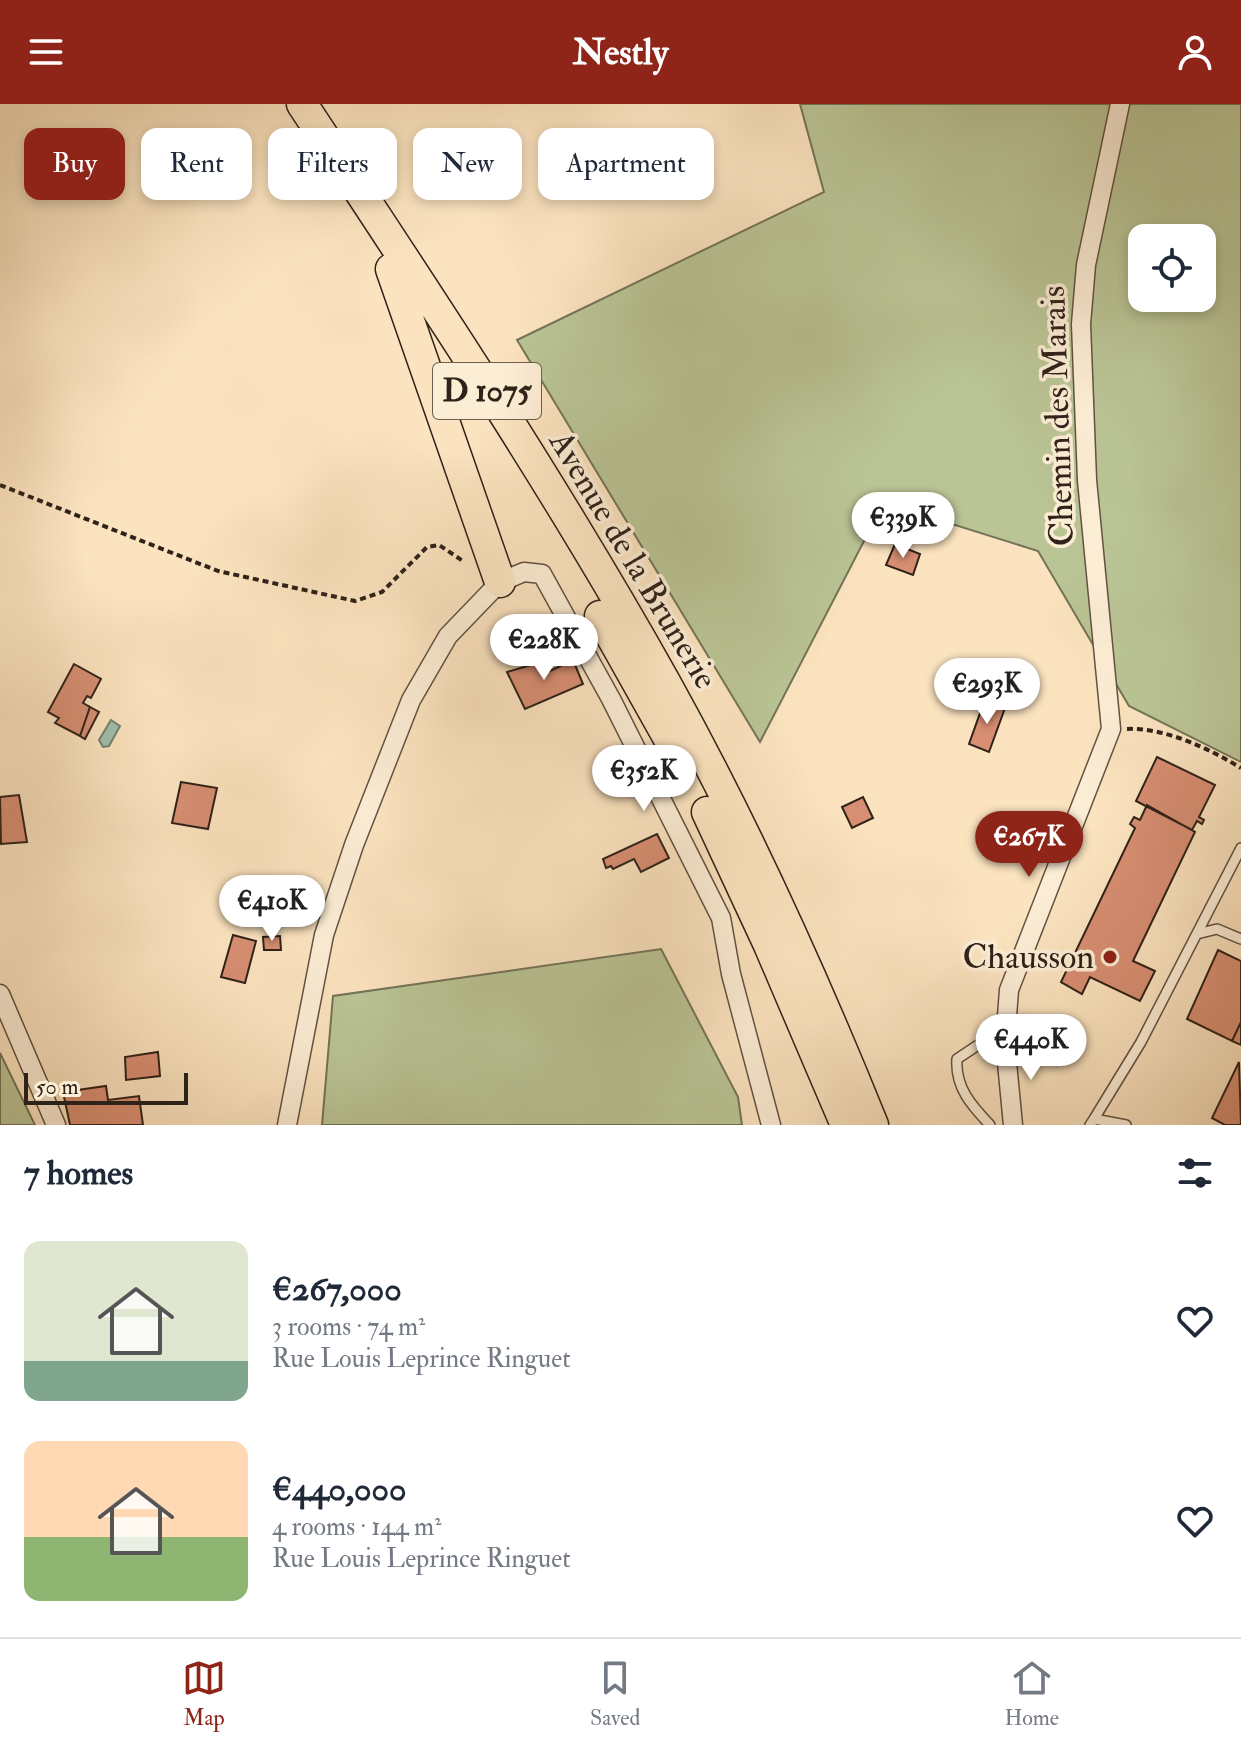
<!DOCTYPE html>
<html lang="en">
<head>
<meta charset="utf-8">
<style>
  :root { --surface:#fff; --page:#f2f2f3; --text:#1f2937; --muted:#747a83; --line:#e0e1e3; --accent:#8f2418 }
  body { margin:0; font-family:"IM FELL Double Pica",serif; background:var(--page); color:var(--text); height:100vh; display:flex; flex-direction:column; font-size:30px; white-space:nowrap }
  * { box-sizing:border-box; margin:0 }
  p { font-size:26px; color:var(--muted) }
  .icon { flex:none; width:44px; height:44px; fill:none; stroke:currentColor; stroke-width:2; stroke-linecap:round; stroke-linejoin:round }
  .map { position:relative; height:1021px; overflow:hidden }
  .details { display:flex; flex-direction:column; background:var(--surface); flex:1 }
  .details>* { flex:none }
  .top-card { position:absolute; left:24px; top:24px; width:800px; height:72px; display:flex; gap:16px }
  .controls { position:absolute; left:1128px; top:120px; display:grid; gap:16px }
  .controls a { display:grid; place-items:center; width:88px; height:88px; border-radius:16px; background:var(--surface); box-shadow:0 4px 12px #0003; font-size:40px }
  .scale { position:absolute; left:24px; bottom:20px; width:164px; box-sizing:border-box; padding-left:8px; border:4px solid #2f2219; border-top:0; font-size:22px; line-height:28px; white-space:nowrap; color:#2f2219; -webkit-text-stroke:6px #fcedd5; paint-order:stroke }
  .price { position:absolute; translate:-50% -68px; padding:0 18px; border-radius:28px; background:#fff; color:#222; font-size:26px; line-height:52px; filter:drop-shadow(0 2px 4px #0008) }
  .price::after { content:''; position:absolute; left:50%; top:48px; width:24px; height:18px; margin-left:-12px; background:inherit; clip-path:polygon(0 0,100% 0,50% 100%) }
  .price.selected { background:var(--accent); color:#fff }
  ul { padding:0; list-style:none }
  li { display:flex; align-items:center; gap:24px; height:200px; padding:0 24px }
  li span { display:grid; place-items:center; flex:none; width:224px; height:160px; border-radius:16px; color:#555 }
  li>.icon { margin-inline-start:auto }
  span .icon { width:96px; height:96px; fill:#fffc; stroke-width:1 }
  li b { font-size:34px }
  h2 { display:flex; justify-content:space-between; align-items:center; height:96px; padding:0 24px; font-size:34px }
  .pill { padding:0 28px; border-radius:16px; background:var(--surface); box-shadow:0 4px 12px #0003; font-size:28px; line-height:72px }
  .pill.selected { background:var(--accent); color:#fff }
  header { display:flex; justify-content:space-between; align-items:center; height:104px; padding:0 24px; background:var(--accent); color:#fff; font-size:36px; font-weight:800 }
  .dock { display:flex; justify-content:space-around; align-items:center; height:112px; border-top:2px solid var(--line); background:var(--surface); font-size:22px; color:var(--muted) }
  .dock a { display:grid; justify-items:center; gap:4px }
  .dock .selected { color:var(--accent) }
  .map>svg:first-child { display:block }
  .green { fill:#bac495; stroke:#747357; stroke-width:2; fill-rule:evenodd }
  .water { fill:#a0bfac; stroke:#738071; stroke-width:2 }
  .building { fill:#d78e72; stroke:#2f2219; stroke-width:2 }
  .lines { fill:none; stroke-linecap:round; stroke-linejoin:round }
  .service-casing { stroke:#625242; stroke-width:12 }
  .minor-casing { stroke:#625242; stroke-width:21 }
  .primary-casing { stroke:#2f2219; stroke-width:33 }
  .path { stroke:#2f2219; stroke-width:4; stroke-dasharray:6 4; stroke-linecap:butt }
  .service { stroke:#fcedd5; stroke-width:9 }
  .minor { stroke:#fcedd5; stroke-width:18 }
  .primary { stroke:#fbe3bf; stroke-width:30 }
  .poi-dot { fill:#8f2418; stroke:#fcedd5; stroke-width:3 }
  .labels { text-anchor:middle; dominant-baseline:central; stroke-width:7; stroke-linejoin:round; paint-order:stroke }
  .shield { fill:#fcedd5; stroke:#6c5f51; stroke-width:2 }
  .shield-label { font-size:32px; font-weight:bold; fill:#2f2219 }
  .street-label { font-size:34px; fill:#2f2219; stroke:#fcedd5 }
  .poi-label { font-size:34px; fill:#2f2219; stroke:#fcedd5; text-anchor:end }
</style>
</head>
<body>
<header><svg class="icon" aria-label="menu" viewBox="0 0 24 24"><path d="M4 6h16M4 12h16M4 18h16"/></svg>Nestly<svg class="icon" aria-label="person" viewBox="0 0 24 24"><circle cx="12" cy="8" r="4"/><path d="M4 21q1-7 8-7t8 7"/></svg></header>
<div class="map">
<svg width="1241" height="1021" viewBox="0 0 1241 1021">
  <rect width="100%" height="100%" fill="#fbe3bf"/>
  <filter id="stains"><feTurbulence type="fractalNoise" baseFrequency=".0025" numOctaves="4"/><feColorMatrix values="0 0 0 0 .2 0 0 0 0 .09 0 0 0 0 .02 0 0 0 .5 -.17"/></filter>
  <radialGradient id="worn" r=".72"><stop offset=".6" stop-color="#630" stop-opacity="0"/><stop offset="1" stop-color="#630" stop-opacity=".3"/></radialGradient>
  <path class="green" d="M800,0H1241V658L1129,602L1038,447L917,409L878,410L760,638L517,236L824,88ZM1142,134H1202V194H1142Z
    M661,845L738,993L742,1021H322L333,892Z
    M0,949L35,1021H0Z"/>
  <path class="water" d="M111,616L120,622L109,642L103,643L99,636Z"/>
  <path class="building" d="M895,440L920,450L913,471L886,461Z
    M573,556L583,580L525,605L507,568L544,557L550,567Z
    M74,560L101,575L91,594L87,592L83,599L90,603L80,632L55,619L59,614L48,608Z
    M984,598L1005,604L989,648L969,640Z
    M90,603L99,608L85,635L80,632Z
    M1157,653L1215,681L1199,713L1204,716L1202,720L1197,717L1192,726L1136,697Z
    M181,678L217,684L208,725L172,719Z
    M19,691L27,738L1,740L0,693Z
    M863,693L873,714L852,724L842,703Z
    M1147,701L1195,728L1133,857L1155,867L1140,897L1090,873L1082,890L1061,878L1135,724L1130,720L1134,713L1140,716Z
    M657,730L669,754L641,768L634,755L613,765L611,762L606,764L603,755Z
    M233,831L256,837L245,879L221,873Z
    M280,832L281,846H264L263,833Z
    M1218,846L1241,857V918L1232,937L1187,915Z
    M1241,918V941L1232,937Z
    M158,948L160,972L126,976L125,953Z
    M1239,958L1241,1021H1225L1212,1014Z
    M106,982L108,996L139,992L143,1021H70L63,988Z"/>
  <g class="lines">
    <g class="service-casing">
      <path id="service" d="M1197,830L1217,825L1241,835
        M1094,1015L1141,938L1241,744
        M990,1021C971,1001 955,983 957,955L981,939L1005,938
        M1090,1021L1094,1015L1126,1021"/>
    </g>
    <g class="minor-casing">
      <path id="minor" d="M0,890L56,1021
        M287,1021L324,831L354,741L411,596L448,532L500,478L524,468L542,470L611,595L721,814L731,870L771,1021
        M1013,1021L1005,938L1009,886L1111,625L1087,376L1081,220L1086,161L1120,0"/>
    </g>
    <g class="primary-casing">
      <path id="primary" d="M302,0C427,189 554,380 665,578C744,720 812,870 873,1021
        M391,165L500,478
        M600,512L682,658
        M707,708L769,841L846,1021"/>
    </g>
    <path class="path" d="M0,381L218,467L355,497L382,488L427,443L439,441L463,457
      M1127,625C1164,623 1210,645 1241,664"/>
    <use href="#service" class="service"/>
    <use href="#minor" class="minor"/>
    <use href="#primary" class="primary"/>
  </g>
  <circle class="poi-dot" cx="1110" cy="853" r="8"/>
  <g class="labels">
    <rect class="shield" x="433" y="259" width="108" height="56" rx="6"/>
    <g class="shield-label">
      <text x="487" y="287">D 1075</text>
    </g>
    <g class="street-label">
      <text transform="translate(1058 312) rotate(-92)">Chemin des Marais</text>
      <text transform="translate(633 456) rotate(59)">Avenue de la Brunerie</text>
    </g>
    <g class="poi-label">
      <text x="1094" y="853">Chausson</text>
    </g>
  </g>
  <rect width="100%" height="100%" filter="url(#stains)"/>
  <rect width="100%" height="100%" fill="url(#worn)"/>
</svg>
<div class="controls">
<a><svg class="icon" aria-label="locate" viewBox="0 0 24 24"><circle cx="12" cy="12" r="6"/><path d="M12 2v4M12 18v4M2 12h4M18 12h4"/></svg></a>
</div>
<div class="scale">50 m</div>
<b class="price" style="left:903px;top:456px">€339K</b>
<b class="price" style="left:544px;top:578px">€228K</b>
<b class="price" style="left:987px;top:622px">€293K</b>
<b class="price" style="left:644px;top:709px">€352K</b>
<b class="price selected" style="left:1029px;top:775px">€267K</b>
<b class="price" style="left:272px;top:839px">€410K</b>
<b class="price" style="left:1031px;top:978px">€440K</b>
<div class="top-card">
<a class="pill selected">Buy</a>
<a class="pill">Rent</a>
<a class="pill">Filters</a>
<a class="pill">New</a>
<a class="pill">Apartment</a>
</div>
</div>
<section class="details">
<h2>7 homes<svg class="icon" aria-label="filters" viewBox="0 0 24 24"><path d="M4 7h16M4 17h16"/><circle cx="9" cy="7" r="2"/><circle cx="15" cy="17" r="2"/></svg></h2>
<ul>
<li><span style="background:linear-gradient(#dfe7d0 75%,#7fa58c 0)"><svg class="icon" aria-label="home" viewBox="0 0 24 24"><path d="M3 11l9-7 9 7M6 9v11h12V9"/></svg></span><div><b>€267,000</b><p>3 rooms · 74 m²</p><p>Rue Louis Leprince Ringuet</p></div><svg class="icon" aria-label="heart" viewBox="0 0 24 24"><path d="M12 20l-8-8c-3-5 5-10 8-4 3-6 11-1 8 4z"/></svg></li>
<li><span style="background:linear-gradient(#ffd9b3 60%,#8fb573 0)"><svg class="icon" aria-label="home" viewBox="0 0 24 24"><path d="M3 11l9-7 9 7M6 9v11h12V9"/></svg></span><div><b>€440,000</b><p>4 rooms · 144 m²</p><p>Rue Louis Leprince Ringuet</p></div><svg class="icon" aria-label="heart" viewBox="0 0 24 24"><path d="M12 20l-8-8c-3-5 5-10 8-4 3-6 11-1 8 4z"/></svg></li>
</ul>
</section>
<nav class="dock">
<a class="selected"><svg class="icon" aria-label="map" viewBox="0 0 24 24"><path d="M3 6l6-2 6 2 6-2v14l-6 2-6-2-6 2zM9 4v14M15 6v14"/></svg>Map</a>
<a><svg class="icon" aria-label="saved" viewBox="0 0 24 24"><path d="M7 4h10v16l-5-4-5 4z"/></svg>Saved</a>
<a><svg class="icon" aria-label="home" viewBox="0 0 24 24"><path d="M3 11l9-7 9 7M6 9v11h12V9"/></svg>Home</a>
</nav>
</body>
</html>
